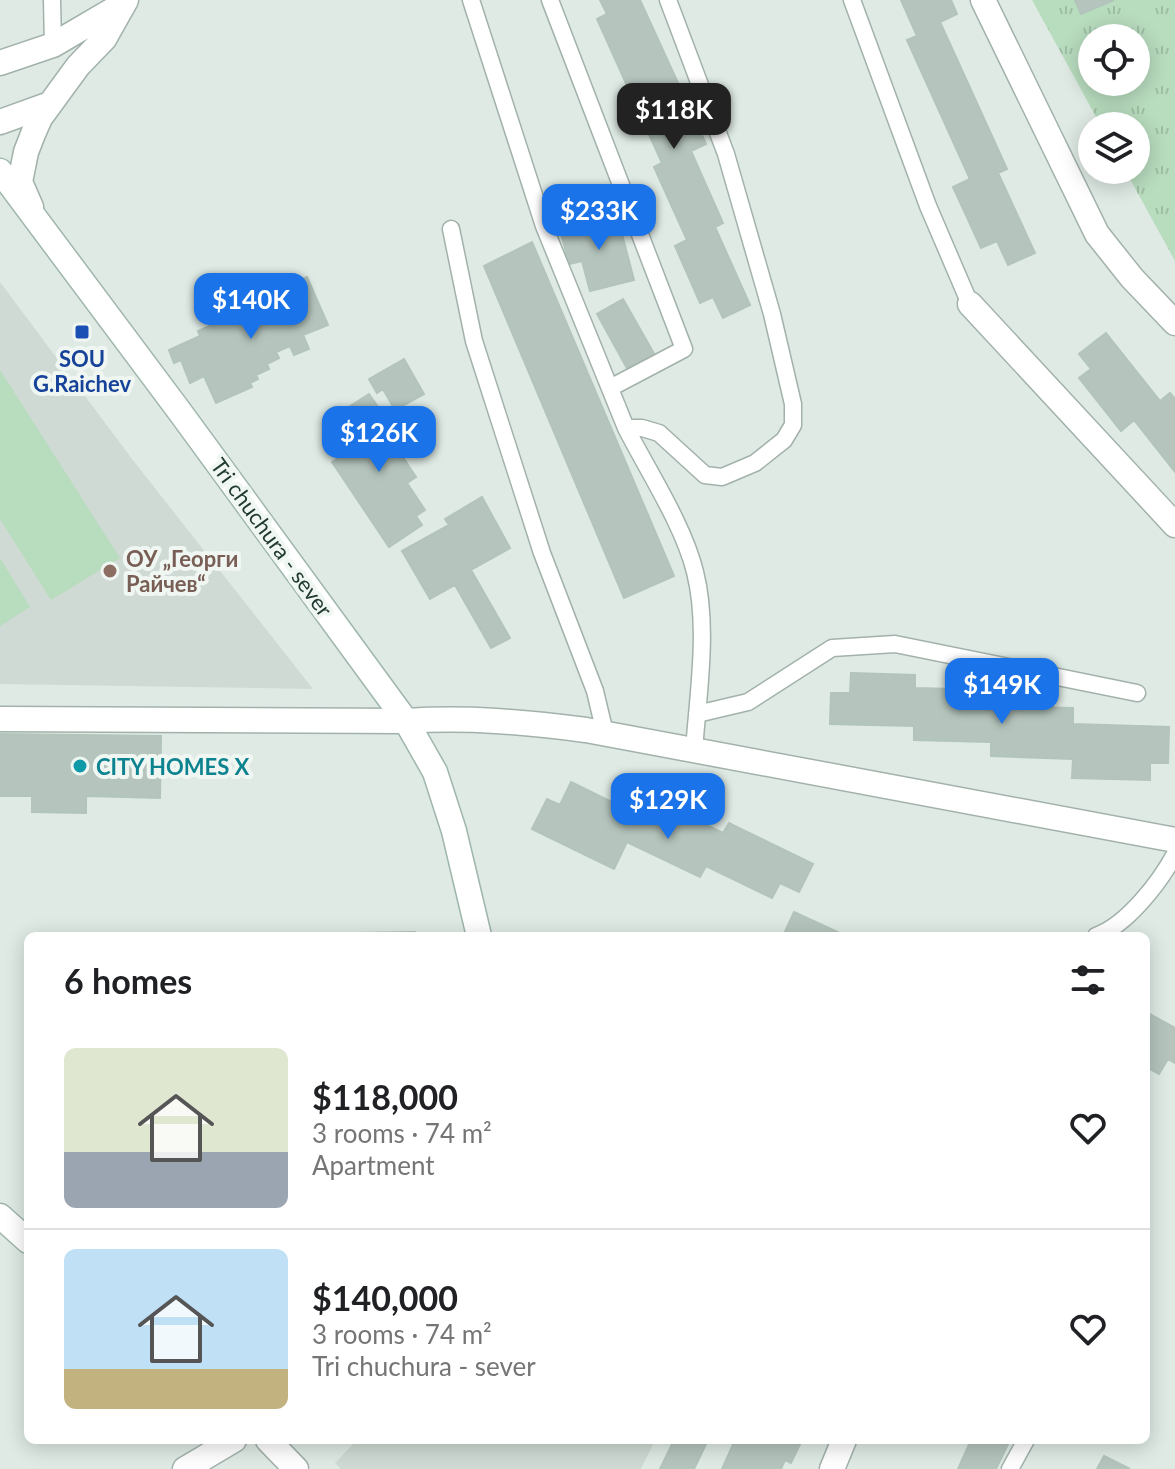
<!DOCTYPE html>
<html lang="en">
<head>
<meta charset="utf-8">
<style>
  :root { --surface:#fff; --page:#f2f2f2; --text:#202124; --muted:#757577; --line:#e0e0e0; --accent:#1a73e8 }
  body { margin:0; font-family:Lato,sans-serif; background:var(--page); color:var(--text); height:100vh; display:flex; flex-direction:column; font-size:30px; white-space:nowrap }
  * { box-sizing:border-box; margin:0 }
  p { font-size:26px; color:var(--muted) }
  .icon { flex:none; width:44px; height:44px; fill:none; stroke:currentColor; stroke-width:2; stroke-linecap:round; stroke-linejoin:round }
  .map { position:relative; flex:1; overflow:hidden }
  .panel { position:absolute; left:24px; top:932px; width:1126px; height:512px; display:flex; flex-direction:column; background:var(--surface); border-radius:12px; box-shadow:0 4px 20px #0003 }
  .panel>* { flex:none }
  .fabs { position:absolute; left:1078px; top:24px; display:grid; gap:16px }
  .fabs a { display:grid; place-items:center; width:72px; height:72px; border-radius:50%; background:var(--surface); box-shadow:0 4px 20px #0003; font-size:40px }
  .price { position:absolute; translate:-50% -68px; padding:0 18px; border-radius:16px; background:var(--accent); color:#fff; font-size:26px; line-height:52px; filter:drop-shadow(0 2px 4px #0008) }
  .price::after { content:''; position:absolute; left:50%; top:48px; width:24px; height:18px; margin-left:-12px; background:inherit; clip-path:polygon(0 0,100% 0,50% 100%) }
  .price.current { background:#222; color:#fff }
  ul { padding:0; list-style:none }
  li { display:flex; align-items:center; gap:24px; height:200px; padding:0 40px }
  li+li { border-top:2px solid var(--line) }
  li span { display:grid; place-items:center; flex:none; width:224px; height:160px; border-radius:12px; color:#555 }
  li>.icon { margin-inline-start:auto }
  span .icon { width:96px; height:96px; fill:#fffc; stroke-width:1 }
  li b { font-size:34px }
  h2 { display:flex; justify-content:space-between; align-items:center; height:96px; padding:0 40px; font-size:34px }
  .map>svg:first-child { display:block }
  .built { fill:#cedad3 }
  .grass { fill:#b8dcbe }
  .park { fill:url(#park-tufts); fill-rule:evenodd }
  .building { fill:#b5c5bd; stroke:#b2c4bb; stroke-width:2 }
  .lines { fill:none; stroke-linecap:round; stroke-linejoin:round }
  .lane-casing { stroke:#a2b2ab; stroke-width:19 }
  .street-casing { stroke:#a2b2ab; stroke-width:27 }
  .secondary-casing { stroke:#9eb6ab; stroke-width:27 }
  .lane { stroke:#fff; stroke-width:16 }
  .street { stroke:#fff; stroke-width:24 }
  .secondary { stroke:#fff; stroke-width:24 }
  .transit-dot { fill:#1a4fb4; stroke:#f0f7f3; stroke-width:3 }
  .education-dot { fill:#8d6e63; stroke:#f0f7f3; stroke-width:3 }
  .culture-dot { fill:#0f9aa8; stroke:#f0f7f3; stroke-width:3 }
  .labels { text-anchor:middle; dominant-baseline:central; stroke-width:8; stroke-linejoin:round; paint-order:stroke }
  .transit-label { font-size:22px; font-weight:bold; fill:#164399; stroke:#f0f7f3 }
  .street-label { font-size:22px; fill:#203a31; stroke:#f0f7f3 }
  .education-label { font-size:22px; font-weight:bold; fill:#785e54; stroke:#f0f7f3; text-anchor:start }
  .culture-label { font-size:22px; font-weight:bold; fill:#0d838f; stroke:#f0f7f3; text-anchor:start }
</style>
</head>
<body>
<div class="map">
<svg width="1175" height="1469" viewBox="0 0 1175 1469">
  <defs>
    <pattern id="park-tufts" width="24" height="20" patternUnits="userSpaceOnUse" patternTransform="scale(2)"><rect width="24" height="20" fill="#b8dcbe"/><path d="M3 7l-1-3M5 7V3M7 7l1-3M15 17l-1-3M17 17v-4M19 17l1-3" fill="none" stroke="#9ebea4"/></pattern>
  </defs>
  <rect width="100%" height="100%" fill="#dfeae4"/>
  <path class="built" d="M0,282L132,459L313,689L0,684Z
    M357,1440H655L641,1469H341L335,1463Z"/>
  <path class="grass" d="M0,370L120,558L51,600L0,519Z
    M0,558L30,607L0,626Z"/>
  <path class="park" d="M1032,0H1175V261L1125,170H1136V126H1101ZM1092,38H1136V82H1092Z"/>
  <path class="building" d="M600,0H640L706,144L691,151L723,223L715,227L750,305L723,318L713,297L700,303L675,246L687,240L654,167L662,163L597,19L607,14Z
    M901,0H951L957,14L940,22L1007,169L998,173L1035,253L1008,265L997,241L981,248L953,187L970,179L907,40L917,36Z
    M1075,0H1114L1081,14Z
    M617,215L634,280L590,291L582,261L569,264L560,229Z
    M532,242L674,576L624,598L484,266Z
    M307,277L328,325L303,335L309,349L294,355L290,346L276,352L279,358L267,364L269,369L256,375L258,379L250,383L252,387L216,403L204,376L190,383L181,360L174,363L169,350L200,336L198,331L283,294L281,288Z
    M623,299L656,357L629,372L597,314Z
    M1106,333L1160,401L1170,393L1175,399V472L1134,420L1121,431L1079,378L1091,369L1079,354Z
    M404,359L424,394L395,410L383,389L377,393L369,379Z
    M369,394L389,423L383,427L416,477L407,483L425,510L416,516L422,525L389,547L332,462L361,443L341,412Z
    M482,497L510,548L471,570L510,638L491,648L455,585L430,599L402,551L449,525L445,519Z
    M851,673L915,675V688L994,690L993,706L1073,708V724L1169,727L1168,763H1150V780L1072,778L1073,759L991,756V742L914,740V726L830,724L831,693H850Z
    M0,734L161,736L160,798L86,796V813L32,812V796H0Z
    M571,782L642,817L650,798L723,833L729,823L813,864L799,892L780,883L772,898L706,866L700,877L627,842L614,869L532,829L547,799L560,805Z
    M794,912L846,936H783Z
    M415,932L416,936H358V933Z
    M1146,1012L1175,1028V1063L1168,1059L1159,1074L1146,1067Z
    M674,1440H708L694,1469H660Z
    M735,1440L749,1442L750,1440H802L791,1463L785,1460L781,1469H722Z
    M971,1440H1010L996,1469H958Z
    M1104,1456L1130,1469H1097Z"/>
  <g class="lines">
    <g class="lane-casing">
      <path id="lane" d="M52,0L53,45
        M471,0L544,226L626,428H642L659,433L705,475L722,477L755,463L784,440L793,425V404L772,314L726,154L668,0
        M550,0L684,349L610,388
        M852,0L928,206L970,304
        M451,229L474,341L542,553L595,691L605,733
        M626,428C648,471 684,526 695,572C709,626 698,695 694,750
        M697,714L748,702L832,648L895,644L1137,693
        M1096,936C1127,925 1160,882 1175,854
        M1010,1469L1026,1440"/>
    </g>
    <g class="street-casing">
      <path id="street" d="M983,0L1097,234L1132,278L1175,323
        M0,63L53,45L123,4
        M0,122L50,104
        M31,207L20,182L26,152L33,134L40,118L78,66L104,39L126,0
        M970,304L1175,525
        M0,719L406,721C468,717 524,722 586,730L1175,840
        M268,1440L296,1469
        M185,1469L234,1440
        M832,1469L844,1440"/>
    </g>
    <g class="secondary-casing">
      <path id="secondary" d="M0,171L180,412L406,721L435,772L454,831L479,936
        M0,1216L28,1241"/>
    </g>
    <use href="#lane" class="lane"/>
    <use href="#street" class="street"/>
    <use href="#secondary" class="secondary"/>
  </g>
  <rect class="transit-dot" x="74" y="324" width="16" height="16" rx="4"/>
  <circle class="education-dot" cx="110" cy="571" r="8"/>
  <circle class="culture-dot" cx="80" cy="766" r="8"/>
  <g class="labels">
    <g class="transit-label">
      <text x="82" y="358">SOU<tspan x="82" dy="25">G.Raichev</tspan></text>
    </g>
    <g class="street-label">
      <text transform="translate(272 537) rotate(54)">Tri chuchura - sever</text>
    </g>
    <g class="education-label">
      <text x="126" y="558">ОУ „Георги<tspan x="126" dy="25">Райчев“</tspan></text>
    </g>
    <g class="culture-label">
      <text x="96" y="766">CITY HOMES X</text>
    </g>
  </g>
</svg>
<div class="fabs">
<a><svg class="icon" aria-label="locate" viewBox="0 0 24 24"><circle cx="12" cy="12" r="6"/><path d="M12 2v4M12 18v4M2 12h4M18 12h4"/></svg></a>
<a><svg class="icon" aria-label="layers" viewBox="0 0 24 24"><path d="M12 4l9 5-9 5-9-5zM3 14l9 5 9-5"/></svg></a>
</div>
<b class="price current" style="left:674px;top:151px">$118K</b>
<b class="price" style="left:599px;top:252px">$233K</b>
<b class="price" style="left:251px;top:341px">$140K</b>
<b class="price" style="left:379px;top:474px">$126K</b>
<b class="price" style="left:1002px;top:726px">$149K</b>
<b class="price" style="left:668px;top:841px">$129K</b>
<section class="panel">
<h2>6 homes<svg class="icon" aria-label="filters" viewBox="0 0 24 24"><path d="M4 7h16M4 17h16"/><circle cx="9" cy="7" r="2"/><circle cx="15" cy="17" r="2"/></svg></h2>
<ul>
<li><span style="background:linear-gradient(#dfe7d0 65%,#9aa5b1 0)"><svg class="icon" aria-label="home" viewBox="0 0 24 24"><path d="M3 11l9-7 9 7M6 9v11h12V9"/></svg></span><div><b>$118,000</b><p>3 rooms · 74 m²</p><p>Apartment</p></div><svg class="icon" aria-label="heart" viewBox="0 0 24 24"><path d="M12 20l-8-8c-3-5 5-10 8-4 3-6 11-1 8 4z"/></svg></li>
<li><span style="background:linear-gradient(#bfe0f5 75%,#c2b280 0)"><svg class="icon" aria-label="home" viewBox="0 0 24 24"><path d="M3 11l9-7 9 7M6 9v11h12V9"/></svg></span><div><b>$140,000</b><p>3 rooms · 74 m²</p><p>Tri chuchura - sever</p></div><svg class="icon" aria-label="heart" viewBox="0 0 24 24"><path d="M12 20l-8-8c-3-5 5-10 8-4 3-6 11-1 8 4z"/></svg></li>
</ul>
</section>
</div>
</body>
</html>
